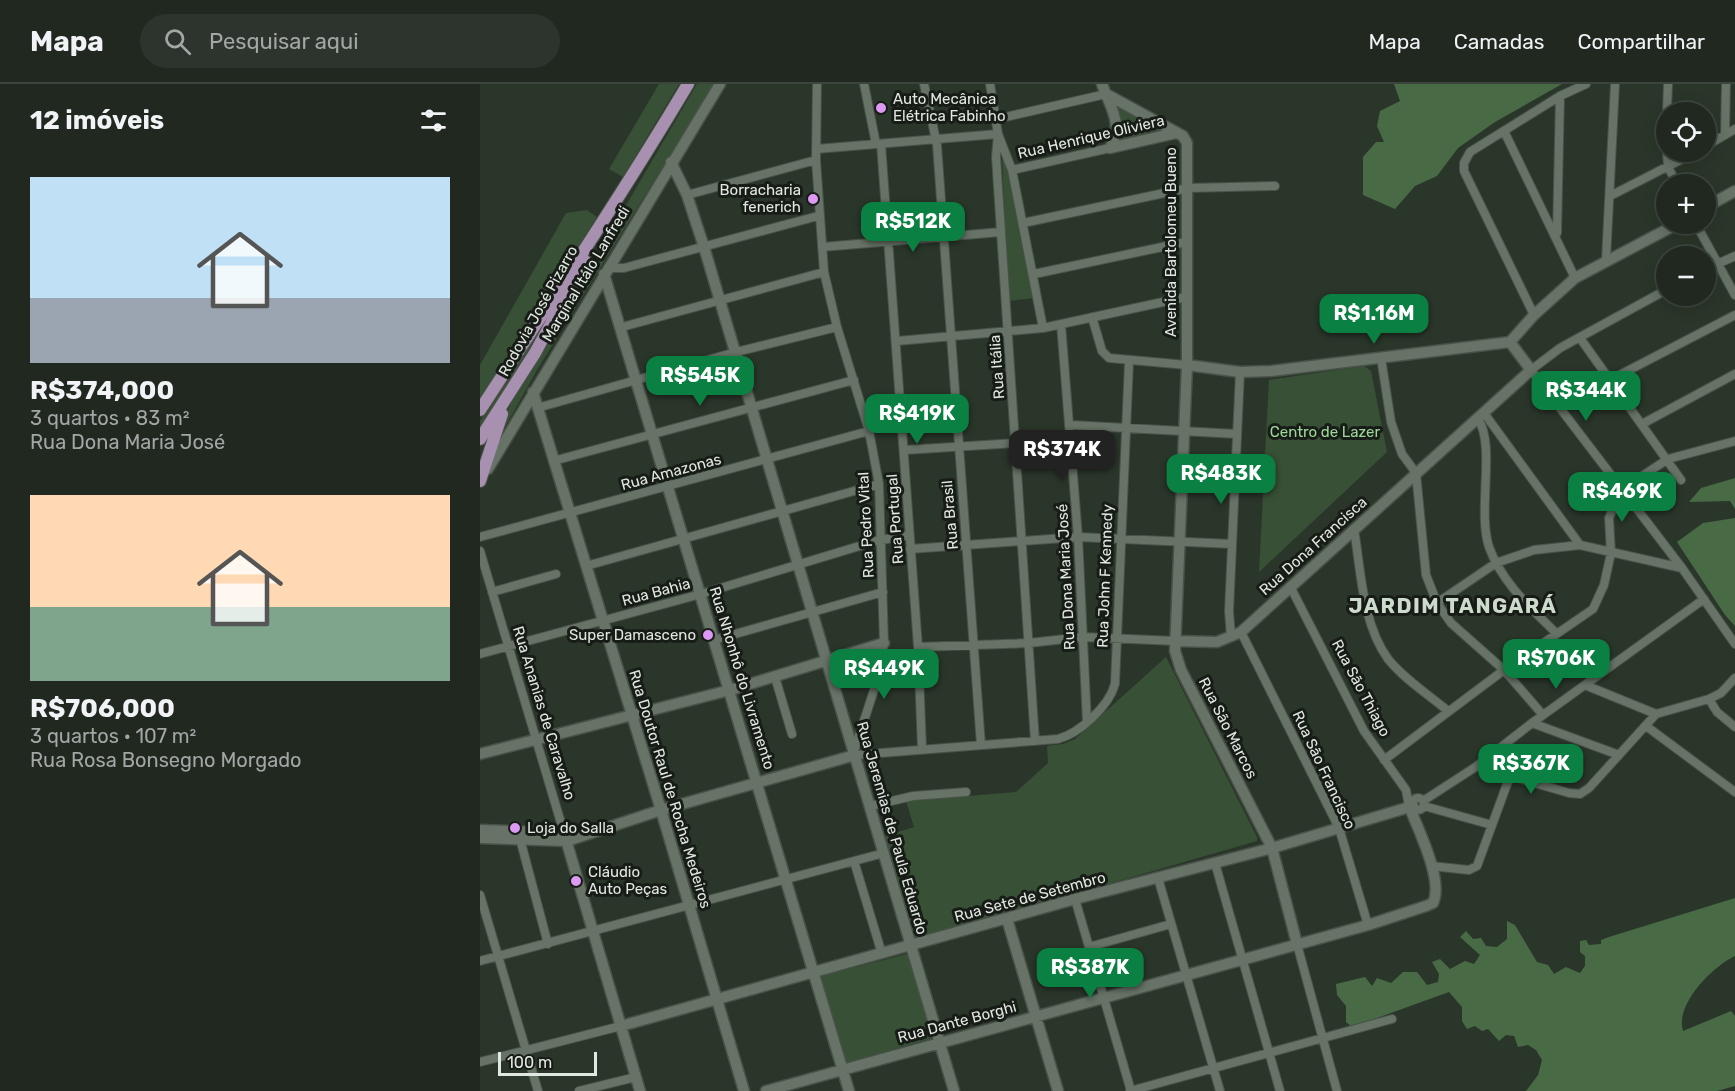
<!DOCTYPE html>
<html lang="pt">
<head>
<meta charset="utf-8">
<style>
  :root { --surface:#202820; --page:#2d342d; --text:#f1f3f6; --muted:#a2a6a5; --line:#3d443e; --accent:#0b8043 }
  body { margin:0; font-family:Rubik,sans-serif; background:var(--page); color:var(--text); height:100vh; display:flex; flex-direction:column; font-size:22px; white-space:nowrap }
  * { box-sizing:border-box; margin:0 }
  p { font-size:20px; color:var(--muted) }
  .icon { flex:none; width:33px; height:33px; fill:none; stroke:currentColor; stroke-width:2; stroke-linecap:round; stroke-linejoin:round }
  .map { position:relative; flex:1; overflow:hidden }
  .side { display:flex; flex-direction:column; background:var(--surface); width:480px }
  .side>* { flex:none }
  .buttons { position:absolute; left:1176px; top:18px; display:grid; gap:12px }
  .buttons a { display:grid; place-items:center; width:60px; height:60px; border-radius:50%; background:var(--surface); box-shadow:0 3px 15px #0003,0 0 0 2px var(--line); font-size:30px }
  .scale { position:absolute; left:18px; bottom:15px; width:99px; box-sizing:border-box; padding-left:6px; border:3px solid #e1e8e1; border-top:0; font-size:16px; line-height:21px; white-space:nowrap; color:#e1e8e1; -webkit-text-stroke:4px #171c16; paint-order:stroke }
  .price { position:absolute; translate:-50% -51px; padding:0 14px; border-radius:12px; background:var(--accent); color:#fff; font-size:20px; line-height:39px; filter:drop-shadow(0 2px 3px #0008) }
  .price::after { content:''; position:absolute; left:50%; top:36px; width:18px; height:14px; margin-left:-9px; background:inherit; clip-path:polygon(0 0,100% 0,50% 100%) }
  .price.current { background:#222; color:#fff }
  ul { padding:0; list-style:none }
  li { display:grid; align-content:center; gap:12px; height:318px; padding:0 30px }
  li span { display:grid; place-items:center; height:186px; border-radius:0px; color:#555 }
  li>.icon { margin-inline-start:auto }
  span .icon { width:108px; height:108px; fill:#fffc; stroke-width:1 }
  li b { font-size:26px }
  h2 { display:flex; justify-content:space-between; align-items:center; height:72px; padding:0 30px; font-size:26px }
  header { display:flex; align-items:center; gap:36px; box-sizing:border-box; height:84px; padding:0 30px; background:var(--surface); border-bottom:2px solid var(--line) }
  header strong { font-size:28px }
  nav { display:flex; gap:33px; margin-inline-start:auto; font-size:21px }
  .search { width:420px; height:54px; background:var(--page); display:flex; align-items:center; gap:15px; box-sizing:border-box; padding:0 21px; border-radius:33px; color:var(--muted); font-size:22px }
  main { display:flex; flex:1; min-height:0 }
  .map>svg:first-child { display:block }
  .green { fill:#385036 }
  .forest { fill:#486b46 }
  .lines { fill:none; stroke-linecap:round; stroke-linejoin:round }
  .minor-casing { stroke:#495249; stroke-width:10 }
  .tertiary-casing { stroke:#495249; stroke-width:13 }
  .primary-casing { stroke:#495249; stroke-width:14 }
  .minor { stroke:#677366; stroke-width:8 }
  .tertiary { stroke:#677366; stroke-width:10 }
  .primary { stroke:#a790b0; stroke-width:12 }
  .poi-dot { fill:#dd99f3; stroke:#171c16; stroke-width:2 }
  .labels { text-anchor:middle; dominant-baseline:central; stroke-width:6; stroke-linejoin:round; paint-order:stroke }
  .poi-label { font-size:15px; fill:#e1e8e1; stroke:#171c16; text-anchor:start }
  .street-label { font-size:15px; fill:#e1e8e1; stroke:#171c16 }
  .park-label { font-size:15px; fill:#9ed79b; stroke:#171c16 }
  .district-label { font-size:21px; font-weight:bold; letter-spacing:1.5px; fill:#cddbcc; stroke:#171c16 }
</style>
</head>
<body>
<header>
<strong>Mapa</strong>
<div class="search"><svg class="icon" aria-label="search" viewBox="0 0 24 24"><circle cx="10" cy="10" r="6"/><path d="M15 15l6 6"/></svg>Pesquisar aqui</div>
<nav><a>Mapa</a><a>Camadas</a><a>Compartilhar</a></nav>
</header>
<main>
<section class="side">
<h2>12 imóveis<svg class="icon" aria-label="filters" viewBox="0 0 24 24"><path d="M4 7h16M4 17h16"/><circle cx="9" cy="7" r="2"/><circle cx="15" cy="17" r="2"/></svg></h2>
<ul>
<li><span style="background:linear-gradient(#bfe0f5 65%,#9aa5b1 0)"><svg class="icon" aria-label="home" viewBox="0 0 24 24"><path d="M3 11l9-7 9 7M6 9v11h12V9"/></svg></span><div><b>R$374,000</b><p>3 quartos · 83 m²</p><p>Rua Dona Maria José</p></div></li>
<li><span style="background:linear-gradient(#ffd9b3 60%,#7fa58c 0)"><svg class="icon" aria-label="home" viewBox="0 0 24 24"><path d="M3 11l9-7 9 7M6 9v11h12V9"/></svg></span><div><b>R$706,000</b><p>3 quartos · 107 m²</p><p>Rua Rosa Bonsegno Morgado</p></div></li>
</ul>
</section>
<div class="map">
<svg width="1255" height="1007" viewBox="0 0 1255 1007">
  <rect width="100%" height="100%" fill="#2b362a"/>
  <path class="green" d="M179,0H199L143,93L129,85Z
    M217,0H234L57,286L11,368L33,314Z
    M641,23L683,46V48L640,56L638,26Z
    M522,70L526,80L555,214L528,217Z
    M107,126L117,133L0,319V281L86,129Z
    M79,208L83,212L0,349V337Z
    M884,282L891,287L907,368L779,488L789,296Z
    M686,573L777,753V757L434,856L405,752L434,743L426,717L536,708L568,679L567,662L583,660L595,655Z
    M427,870L453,954L365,979L341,892Z"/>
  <path class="forest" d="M914,0H1082L1015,38L978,64L957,92L935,102L915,125L883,111V73L896,58H904L897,42L900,27L920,17Z
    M1255,394V425L1250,417L1209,418L1221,404Z
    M1255,434V542L1245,531L1197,458L1223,439Z
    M1255,814V872C1232,883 1195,920 1203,947L1251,927L1255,932V1002L1237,1007H1046L1058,991L1062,976L1056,966L1048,961L1038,963L1034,952L1026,951L1019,957L1008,945L1002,947L995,942L987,945L982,937V923L969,908L872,943L866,938V922L857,911L856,900L885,893L892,902L897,894L911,899L923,888H937L947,901L958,898L959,890L952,878L960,875L970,885L985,877L994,880L1000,871L980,853L986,847L993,855L1001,854L1006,862L1017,863L1027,855V837L1035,841L1057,878L1068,881L1074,890L1086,883L1100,889L1105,882V872L1100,868V857L1106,856L1109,861L1121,860V856L1129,853Z"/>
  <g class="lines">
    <g class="minor-casing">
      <path id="minor" d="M337,0L336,76L344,188L357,243L389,347L399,400L404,559L398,594L374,667
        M384,0L396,60
        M444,0L457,61L501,661
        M510,0L518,50L532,86L563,244
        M1187,28L1188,0
        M517,35L626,10
        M1186,44V61
        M1024,47L1095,194
        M518,50L516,73L555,657
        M1245,50L1246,0
        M401,60L438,563L442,665
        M1226,62L1255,45
        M336,65L518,50
        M1187,68L1188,83L1197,100
        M532,86L630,64
        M207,111L336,76
        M1130,112L1216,68
        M543,139L708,104L795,102
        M1216,140L1255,211
        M1077,149L1080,12
        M342,163L521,148
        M1126,176L1135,0
        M128,184H144L338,132
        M1226,185L1255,172
        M554,190L706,158
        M1186,206L1080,264L1051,286L1202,484L1255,560
        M1054,231L984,87V79L990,68L1080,12L1106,0
        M612,233L622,267L629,274L707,281
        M581,240L598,453L607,638
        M142,243L344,188
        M1100,254L1201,396
        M417,257L563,244L706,213
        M901,274L911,338L922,370L936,389L946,491L957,519L971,539L1024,586L1063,631
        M1130,296L1255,231
        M57,324L256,268L357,243
        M1004,329L1100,461
        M998,335C1016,361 997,427 1009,463C1022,499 1051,524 1077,550
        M1162,340L1255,290
        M591,341L757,350
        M425,366L536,359
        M73,377L374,296
        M874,445C881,487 882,539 908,575C924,595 949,611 968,627
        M0,453L389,347
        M430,465L598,453L752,460
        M0,467L84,749
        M106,482L399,400
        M810,502L884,647L926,706L929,722
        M12,508L76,490
        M957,519L1016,479L1054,466L1100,461L1202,484
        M761,548L859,744L888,841
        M751,553L749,527L760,288
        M234,556L403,508
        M438,563L549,559L603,553L696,557
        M0,570L221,510L396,457L429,451
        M295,593L312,650
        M1105,601L1176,630L1229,615L1241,609L1255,594
        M1229,615L1237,628L1255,643
        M1052,639L1139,671
        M1166,642L1255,708
        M375,671L578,655C600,649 629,622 635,600L649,278
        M904,676L1024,586L1113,525L1124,501L1131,469L1129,434L1141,406L1188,375L1255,357
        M997,682L1089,709L1100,710L1109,704L1176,630
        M932 720a6 6 0 1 1 12 0a6 6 0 1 1-12 0Z
        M943,717L997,682L1052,639L1224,515
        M390,722L433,712L486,708
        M944,722L1012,741
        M39,751L68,860
        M374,777L402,870
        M735,779L800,1007
        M951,782L989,786L997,782L1030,692
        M678,794L740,1007
        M0,811L58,1007
        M595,815L651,1007
        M817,860L857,1007
        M609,863L691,840
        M0,877L404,769
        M0,978L141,942
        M99,1007L156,993
        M650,1007L912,935"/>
    </g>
    <g class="tertiary-casing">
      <path id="tertiary" d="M622,0C630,23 644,40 630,64
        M626,10L703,52L707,59V281L695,567L701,586L792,764L817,860
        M630,64L696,49
        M191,78L207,111L224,163L474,1007
        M1226,123L1255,107
        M124,190L369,1007
        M1030,258L1054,231L1095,194L1197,140
        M707,281L760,288L791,287L1030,258
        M53,308L181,726L264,1007
        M8,385L240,0
        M696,557L737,558L761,548L1051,286L1030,258
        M0,670L250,606L404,559
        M0,746L84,749L160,1007
        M0,754L87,757L181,726L375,671
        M527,835L578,1007
        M141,942L595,815L792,764L933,722
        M286,1007L888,841L946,822L953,819C964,797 938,745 929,722"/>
    </g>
    <g class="primary-casing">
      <path id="primary" d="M0,326C70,218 142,111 208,0
        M0,355L55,269L105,177
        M0,397L22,330"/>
    </g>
    <use href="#minor" class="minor"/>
    <use href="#tertiary" class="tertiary"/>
    <use href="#primary" class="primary"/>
  </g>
  <g class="poi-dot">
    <circle cx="401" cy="24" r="6"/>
    <circle cx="333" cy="115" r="6"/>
    <circle cx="228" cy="551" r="6"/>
    <circle cx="35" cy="744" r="6"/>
    <circle cx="96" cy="797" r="6"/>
  </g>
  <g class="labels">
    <g class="poi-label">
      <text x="413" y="15">Auto Mecânica<tspan x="413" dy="17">Elétrica Fabinho</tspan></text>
      <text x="321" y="106" text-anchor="end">Borracharia<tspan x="321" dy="17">fenerich</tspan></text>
      <text x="216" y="551" text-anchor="end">Super Damasceno</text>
      <text x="47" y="744">Loja do Salla</text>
      <text x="108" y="788">Cláudio<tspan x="108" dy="17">Auto Peças</tspan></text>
    </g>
    <g class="street-label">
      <text transform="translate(611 53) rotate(-13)">Rua Henrique Oliviera</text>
      <text transform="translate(691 158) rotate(-90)">Avenida Bartolomeu Bueno</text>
      <text transform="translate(106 190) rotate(-59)">Marginal Itálo Lanfredi</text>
      <text transform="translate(58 227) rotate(-61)">Rodovia José Pizarro</text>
      <text transform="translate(517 283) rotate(-94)">Rua Itália</text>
      <text transform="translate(191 388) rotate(-15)">Rua Amazonas</text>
      <text transform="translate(470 431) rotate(-95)">Rua Brasil</text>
      <text transform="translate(415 435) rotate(-94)">Rua Portugal</text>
      <text transform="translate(386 441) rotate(-93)">Rua Pedro Vital</text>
      <text transform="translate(833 462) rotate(-42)">Rua Dona Francisca</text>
      <text transform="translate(625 492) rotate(-88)">Rua John F Kennedy</text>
      <text transform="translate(586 493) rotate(-93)">Rua Dona Maria José</text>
      <text transform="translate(176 508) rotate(-15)">Rua Bahia</text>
      <text transform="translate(262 594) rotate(73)">Rua Nhonhô do Livramento</text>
      <text transform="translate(881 604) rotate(62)">Rua São Thiago</text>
      <text transform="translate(64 629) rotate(73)">Rua Ananias de Caravalho</text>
      <text transform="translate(748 644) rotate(63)">Rua São Marcos</text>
      <text transform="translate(844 686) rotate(65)">Rua São Francisco</text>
      <text transform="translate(190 705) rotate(73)">Rua Doutor Raul de Rocha Medeiros</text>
      <text transform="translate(412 744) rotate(74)">Rua Jeremias de Paula Eduardo</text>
      <text transform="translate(550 813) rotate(-15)">Rua Sete de Setembro</text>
      <text transform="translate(477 938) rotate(-15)">Rua Dante Borghi</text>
    </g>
    <g class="park-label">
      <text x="845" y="348">Centro de Lazer</text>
    </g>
    <g class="district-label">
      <text x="973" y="521">JARDIM TANGARÁ</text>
    </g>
  </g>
</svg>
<div class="buttons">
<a><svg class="icon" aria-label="locate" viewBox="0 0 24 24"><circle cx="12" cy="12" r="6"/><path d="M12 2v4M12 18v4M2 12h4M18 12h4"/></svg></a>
<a>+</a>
<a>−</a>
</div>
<div class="scale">100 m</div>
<b class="price" style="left:433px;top:169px">R$512K</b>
<b class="price" style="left:894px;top:261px">R$1.16M</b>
<b class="price" style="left:220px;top:323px">R$545K</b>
<b class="price" style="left:1106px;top:338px">R$344K</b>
<b class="price" style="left:437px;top:361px">R$419K</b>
<b class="price current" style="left:582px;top:397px">R$374K</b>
<b class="price" style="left:741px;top:421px">R$483K</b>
<b class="price" style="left:1142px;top:439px">R$469K</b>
<b class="price" style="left:1076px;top:606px">R$706K</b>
<b class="price" style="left:404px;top:616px">R$449K</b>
<b class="price" style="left:1051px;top:711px">R$367K</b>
<b class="price" style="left:610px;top:915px">R$387K</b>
</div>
</main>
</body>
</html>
